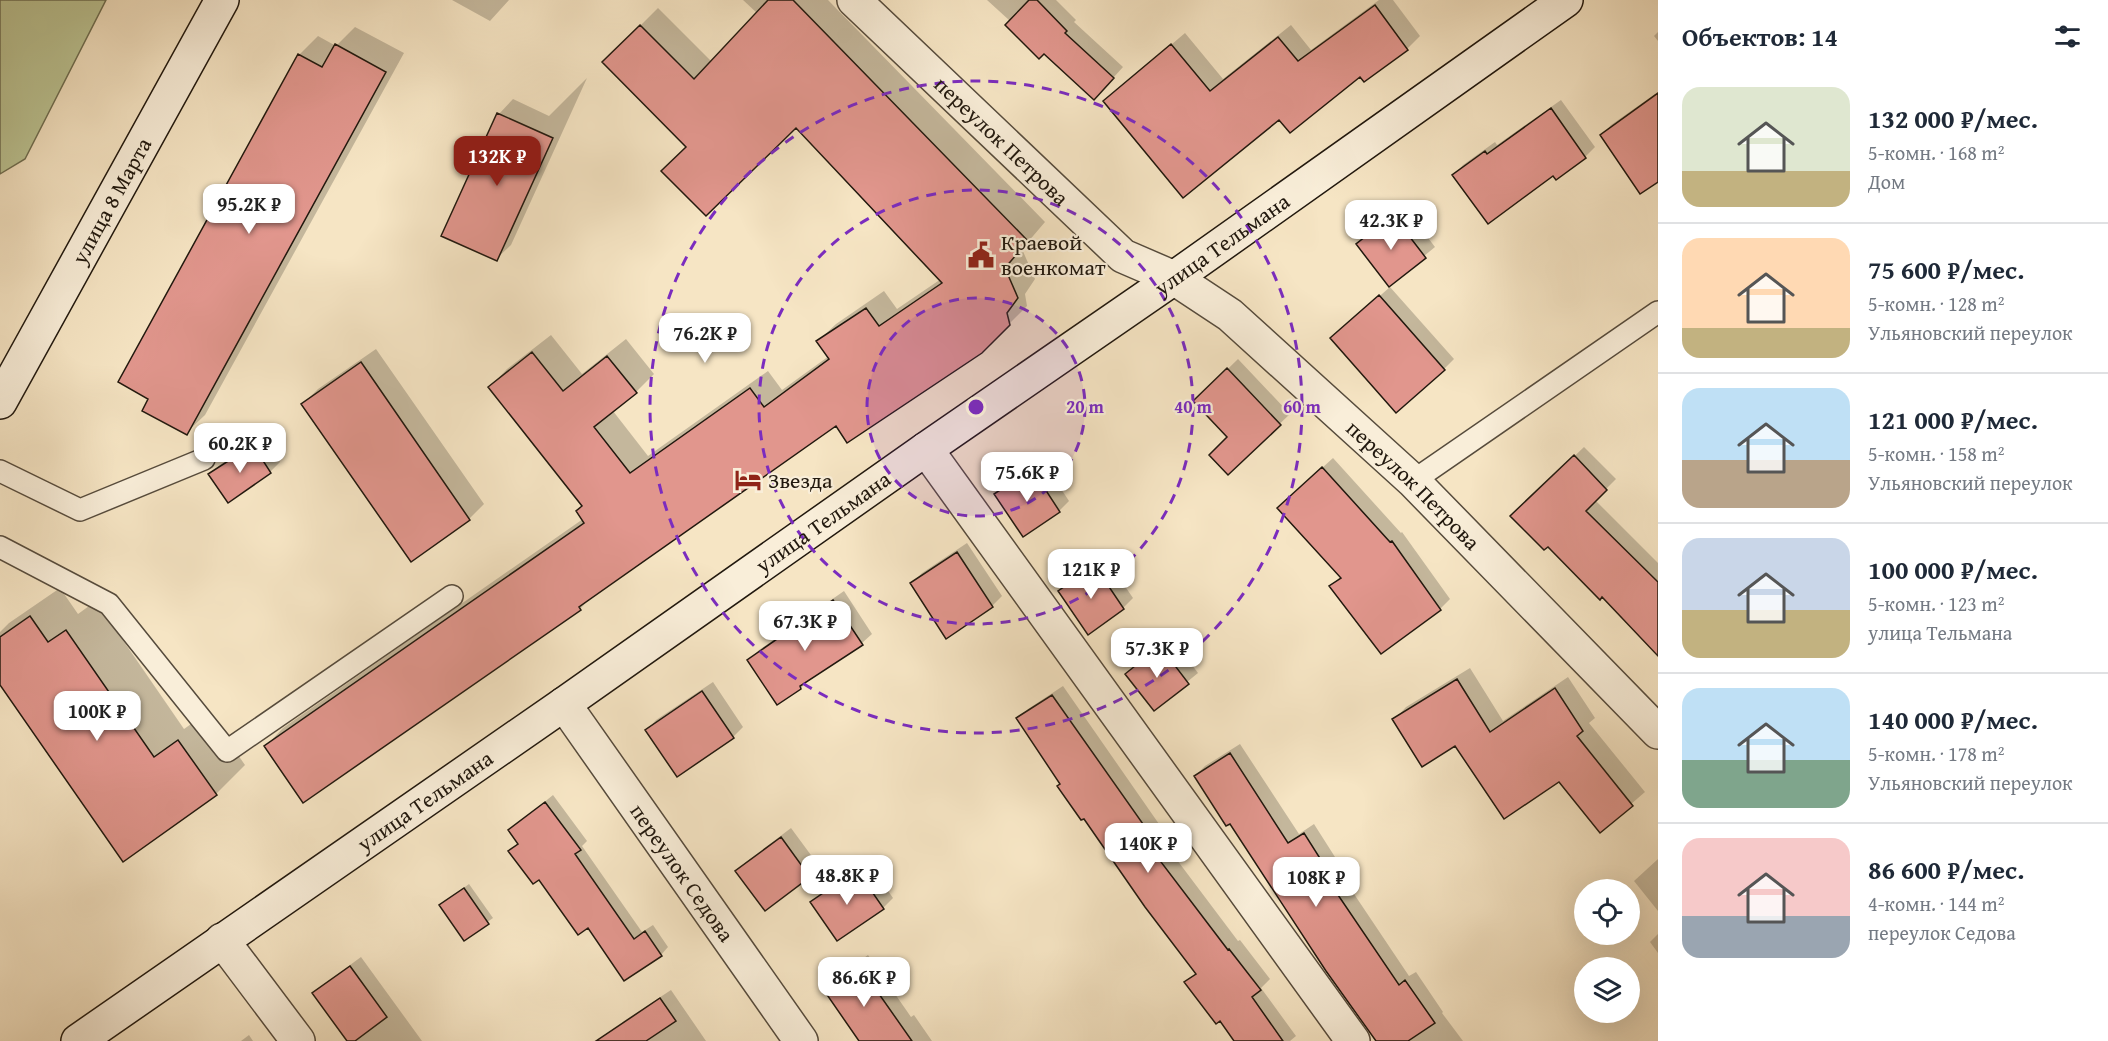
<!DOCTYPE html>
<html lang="ru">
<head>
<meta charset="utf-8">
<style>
  :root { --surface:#fff; --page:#f6f6f7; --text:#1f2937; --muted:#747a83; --line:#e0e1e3; --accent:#8f2418 }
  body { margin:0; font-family:"Gentium Book Plus",serif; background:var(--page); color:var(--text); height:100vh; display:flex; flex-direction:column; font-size:22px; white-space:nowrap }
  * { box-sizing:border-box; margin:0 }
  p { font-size:20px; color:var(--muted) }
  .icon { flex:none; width:33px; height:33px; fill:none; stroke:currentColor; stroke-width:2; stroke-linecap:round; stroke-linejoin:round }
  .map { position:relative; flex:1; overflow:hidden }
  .panel { display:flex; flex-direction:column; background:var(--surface); width:450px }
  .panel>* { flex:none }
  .fabs { position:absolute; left:1574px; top:879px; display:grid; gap:12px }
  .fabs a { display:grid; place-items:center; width:66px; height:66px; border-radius:50%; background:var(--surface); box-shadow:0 6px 24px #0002; font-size:30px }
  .price { position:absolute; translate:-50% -51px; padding:0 14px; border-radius:12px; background:#fff; color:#222; font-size:20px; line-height:39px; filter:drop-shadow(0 2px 3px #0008) }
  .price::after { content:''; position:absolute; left:50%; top:36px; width:18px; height:14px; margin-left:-9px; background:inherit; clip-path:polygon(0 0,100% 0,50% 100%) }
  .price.active { background:var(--accent); color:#fff }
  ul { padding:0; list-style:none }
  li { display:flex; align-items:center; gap:18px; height:150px; padding:0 24px }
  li+li { border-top:2px solid var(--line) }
  li span { display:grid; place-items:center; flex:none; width:168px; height:120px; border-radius:18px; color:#555 }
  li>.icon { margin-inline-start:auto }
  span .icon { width:72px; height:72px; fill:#fffc; stroke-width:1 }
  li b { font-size:26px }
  h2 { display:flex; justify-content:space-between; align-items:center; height:72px; padding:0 24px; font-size:26px }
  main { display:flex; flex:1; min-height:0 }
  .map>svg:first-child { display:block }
  .green { fill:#bcc594; stroke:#6e6e51; stroke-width:1.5 }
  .shadow { fill:#0003 }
  .building { fill:#e1968d; stroke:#21180e; stroke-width:1.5 }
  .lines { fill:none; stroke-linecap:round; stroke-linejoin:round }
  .lane-casing { stroke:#564b3c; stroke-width:24 }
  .street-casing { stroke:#564b3c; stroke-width:36 }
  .secondary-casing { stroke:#21180e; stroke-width:36 }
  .lane { stroke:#f9eed9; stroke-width:21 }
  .street { stroke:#f9eed9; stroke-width:33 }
  .secondary { stroke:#f9eed9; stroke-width:33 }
  .ring { fill:none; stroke:#7b2cbf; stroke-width:3; stroke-dasharray:10 8 }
  .labels { text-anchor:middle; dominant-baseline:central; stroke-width:4.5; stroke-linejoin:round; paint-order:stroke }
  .street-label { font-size:22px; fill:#21180e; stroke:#f9eed9 }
  .poi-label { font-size:22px; fill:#21180e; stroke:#f9eed9; text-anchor:start }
  .centre { fill:#7b2cbf; stroke:#f9eed9; stroke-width:3 }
  .ring-label { font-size:18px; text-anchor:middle; font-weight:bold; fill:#7b2cbf; stroke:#f9eed9; stroke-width:4.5; stroke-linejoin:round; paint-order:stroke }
</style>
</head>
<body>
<main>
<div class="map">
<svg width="1658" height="1041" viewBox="0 0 1658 1041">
  <rect width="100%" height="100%" fill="#f6e5c4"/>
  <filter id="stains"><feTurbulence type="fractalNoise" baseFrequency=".00333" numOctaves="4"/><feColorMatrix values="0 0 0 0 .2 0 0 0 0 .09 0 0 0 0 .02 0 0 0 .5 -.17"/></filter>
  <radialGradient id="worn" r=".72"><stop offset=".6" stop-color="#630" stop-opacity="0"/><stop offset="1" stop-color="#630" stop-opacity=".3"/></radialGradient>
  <path class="green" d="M0,0H106L25,159L0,174Z"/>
  <path class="shadow" d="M452,0H509L490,21Z
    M743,0H828L1045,222L1022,249L1035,279L1025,294L1027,306L981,352L836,424L595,593L580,609L266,746L283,728L583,519V505L490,387L507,369L551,335L582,374L626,339L654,374L636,392L613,411L648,456L768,371L782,390L829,356L818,341L836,324L884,291L897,309L941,279L796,125L688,147L604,62L658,8L712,62L758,14Z
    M987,0H1056L1076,20L1074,22L1123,67L1104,88L1044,52Z
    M1379,0H1393L1420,36L1407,49L1279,118L1105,101L1185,33L1223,79L1291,25L1311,50Z
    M355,27L404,53L205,415L186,433L299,55L318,36L336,46Z
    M1658,32V41L1654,36Z
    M587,78L511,245L496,259L499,114L513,99L549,116Z
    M1655,94L1658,99V180L1602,135L1611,125Z
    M1561,100L1595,147L1585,157L1556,178L1553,174L1454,175L1463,165L1495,142L1497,145Z
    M1404,206L1435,247L1390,284L1358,244Z
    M1390,287L1454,359L1444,369L1342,329Z
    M376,349L484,504L469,519L411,559L303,404L318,389Z
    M1238,359L1290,414L1228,473L1229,437L1195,401Z
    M263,436L280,462L270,472L210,474L220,465Z
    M1584,447L1616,479L1595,500L1658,563V654L1602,595L1548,545L1512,516Z
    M1333,458L1401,533L1402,532L1450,599L1440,609L1381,652L1331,586L1341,576L1289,498Z
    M1042,460L1069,501L1059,511L996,494L1006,484Z
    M967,543L1002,596L992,606L912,583L922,573Z
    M1105,557L1133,598L1123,608L1060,591L1070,582Z
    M60,588L78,614L96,601L184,729L208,712L245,765L216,794L0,682V632L9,623Z
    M844,591L872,634L862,643L810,678L801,688L749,660L759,650Z
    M1171,637L1198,673L1154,709L1127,674Z
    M1470,668L1503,721L1568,677L1595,718L1589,723L1645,792L1601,830L1560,780L1456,744L1394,720L1406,707Z
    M713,682L743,727L733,737L677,775L647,730L656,720Z
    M1063,686L1175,847L1171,852L1238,941L1240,940L1270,979L1261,988L1296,1036L1290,1041H1236L1220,1019L1186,983L1196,973L1061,783L1018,719L1028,709Z
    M1240,744L1299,834L1314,824L1349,879L1346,882L1409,976L1416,972L1443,1012L1442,1013L1463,1041H1378L1231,822L1195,776L1205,766Z
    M553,795L587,841L582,846L642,932L653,925L668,947L661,955L589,926L510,851L519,842L510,830Z
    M791,828L819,866L809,876L765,909L737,871L746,862Z
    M1658,859V911L1634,881Z
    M867,861L893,898L883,908L812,902L822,893Z
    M469,884L493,918L464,939L446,901Z
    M1658,934V953L1650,942Z
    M868,955L911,1017L914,1015L932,1041H861L824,989L834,979Z
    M361,957L422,1041H348L314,993L324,984Z
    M671,990L706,1041H621L614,1031L624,1021Z
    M249,1035L253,1041H241Z"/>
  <path class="building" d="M768,0H793L1028,241L1005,268L1018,298L1007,313L1010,325L982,353L847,443L836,426L579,607L581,610L303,803L264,746L584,523L576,511L582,506L488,387L532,352L563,391L607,356L637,393L594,427L630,473L750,388L764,407L829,359L816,341L866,308L879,326L942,283L796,128L706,216L661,171L686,147L602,62L640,25L694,79Z
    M1029,0H1037L1067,31L1065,33L1114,78L1094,100L1044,54L1039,59L1005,25Z
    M1375,5L1408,50L1364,82L1360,77L1290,133L1279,120L1183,198L1103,101L1171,44L1210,91L1278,37L1298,61Z
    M335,44L386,72L187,435L142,411L148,399L118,382L298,54L322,67Z
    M1658,93V182L1640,194L1600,135Z
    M1551,108L1586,158L1556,180L1553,176L1488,224L1452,175L1485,151L1487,154Z
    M497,113L553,138L497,261L441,236Z
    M1393,215L1426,258L1389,287L1356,244Z
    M1379,295L1445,370L1396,413L1330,338Z
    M361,362L470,520L411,562L301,404Z
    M1227,368L1281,425L1228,475L1209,455L1227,437L1193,401Z
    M253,445L271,473L228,503L208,474Z
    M1574,455L1607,490L1586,511L1658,582V656L1602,597L1600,600L1548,547L1544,550L1510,516Z
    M1322,467L1390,542L1392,541L1441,610L1381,654L1329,586L1341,578L1277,508Z
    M1032,469L1060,512L1023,537L994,494Z
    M957,552L993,607L946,639L910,583Z
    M1095,566L1124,609L1088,635L1058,591Z
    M833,600L863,645L800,686L801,689L777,705L747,660Z
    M30,616L48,642L66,630L154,757L178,740L217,795L123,862L0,685V637Z
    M1160,646L1189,684L1154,711L1125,674Z
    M1457,679L1490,732L1555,688L1583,731L1577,736L1633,806L1600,833L1559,782L1504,819L1455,746L1422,767L1392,719Z
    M702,691L734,738L677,777L645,730Z
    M1052,695L1167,858L1161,862L1228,950L1229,949L1261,990L1252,997L1283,1041H1234L1220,1021L1216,1024L1184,982L1196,974L1145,907L1084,819L1081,820L1057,786L1060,784L1016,718Z
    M1230,753L1288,843L1304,833L1340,890L1336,892L1399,985L1405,980L1435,1023L1408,1041H1376L1326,971L1230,824L1226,826L1194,776Z
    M545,802L581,850L575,854L634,939L645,931L662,956L624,981L588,928L578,935L539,880L533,884L508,851L518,844L508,830Z
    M781,837L810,877L765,911L735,871Z
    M857,870L884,909L837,941L810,902Z
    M464,888L489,924L464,941L439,905Z
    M858,964L912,1041H859L823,989Z
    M350,966L387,1017L355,1041H347L312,993Z
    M660,998L676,1021L646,1041H596Z"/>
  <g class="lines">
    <g class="lane-casing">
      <path id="lane" d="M0,471L80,510L204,459
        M1413,481L1658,312
        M0,547L109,604L227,751L452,596"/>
    </g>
    <g class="street-casing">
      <g id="street">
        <path id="s1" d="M854,0L1123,256L1174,278L1230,315L1413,481L1658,732"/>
        <path d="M926,449L1353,1041"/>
        <path id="s2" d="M564,704L801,1041"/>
        <path d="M222,940L298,1041"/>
      </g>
    </g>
    <g class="secondary-casing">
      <g id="secondary">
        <path id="s3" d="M0,402L222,0"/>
        <path id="s4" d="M78,1041L564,704L926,449L1174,278L1566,0"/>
      </g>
    </g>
    <use href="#lane" class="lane"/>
    <use href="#street" class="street"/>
    <use href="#secondary" class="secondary"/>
  </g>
  <circle cx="976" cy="407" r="109" fill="#7b2cbf" fill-opacity=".12"/>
  <g class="ring">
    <circle cx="976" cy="407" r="109"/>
    <circle cx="976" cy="407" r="217"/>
    <circle cx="976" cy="407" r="326"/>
  </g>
  <defs>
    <g id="civic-bare" transform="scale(2.07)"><path d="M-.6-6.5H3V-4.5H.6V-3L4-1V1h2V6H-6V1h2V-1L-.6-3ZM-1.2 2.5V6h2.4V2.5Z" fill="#8f2418" stroke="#f9eed9" stroke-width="2.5" paint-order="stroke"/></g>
    <g id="hotel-bare" transform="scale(2.07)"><path d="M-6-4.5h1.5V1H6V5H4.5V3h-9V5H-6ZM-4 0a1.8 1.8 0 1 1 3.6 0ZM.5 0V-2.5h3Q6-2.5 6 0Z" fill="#8f2418" stroke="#f9eed9" stroke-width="2.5" paint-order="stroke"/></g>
  </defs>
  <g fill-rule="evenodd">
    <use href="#civic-bare" x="981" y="255"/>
    <use href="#hotel-bare" x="748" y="480"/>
  </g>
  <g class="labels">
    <g class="street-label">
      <text stroke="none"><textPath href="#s1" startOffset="204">переулок Петрова</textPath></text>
      <text stroke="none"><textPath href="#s3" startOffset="230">улица 8 Марта</textPath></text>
      <text stroke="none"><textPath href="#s4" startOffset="1394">улица Тельмана</textPath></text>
      <text stroke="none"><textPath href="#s1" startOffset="744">переулок Петрова</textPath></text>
      <text stroke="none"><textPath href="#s4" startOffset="908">улица Тельмана</textPath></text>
      <text stroke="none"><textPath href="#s4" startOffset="422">улица Тельмана</textPath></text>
      <text stroke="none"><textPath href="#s2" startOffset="206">переулок Седова</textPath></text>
    </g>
    <g class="poi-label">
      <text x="1001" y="242">Краевой<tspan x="1001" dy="25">военкомат</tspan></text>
      <text x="768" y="480">Звезда</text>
    </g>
  </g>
  <circle cx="976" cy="407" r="9" class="centre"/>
  <g class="ring-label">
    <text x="1085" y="413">20 m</text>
    <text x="1193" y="413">40 m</text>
    <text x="1302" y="413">60 m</text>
  </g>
  <rect width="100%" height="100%" filter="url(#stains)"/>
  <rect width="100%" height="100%" fill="url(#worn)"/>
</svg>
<div class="fabs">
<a><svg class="icon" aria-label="locate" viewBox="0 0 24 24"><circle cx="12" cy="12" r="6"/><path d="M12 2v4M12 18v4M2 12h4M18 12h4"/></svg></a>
<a><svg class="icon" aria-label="layers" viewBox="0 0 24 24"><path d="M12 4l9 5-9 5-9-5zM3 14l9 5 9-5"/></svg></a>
</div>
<b class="price active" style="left:497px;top:187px">132K ₽</b>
<b class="price" style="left:249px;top:235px">95.2K ₽</b>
<b class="price" style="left:1391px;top:251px">42.3K ₽</b>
<b class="price" style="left:705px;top:364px">76.2K ₽</b>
<b class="price" style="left:240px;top:474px">60.2K ₽</b>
<b class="price" style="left:1027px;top:503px">75.6K ₽</b>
<b class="price" style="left:1091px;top:600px">121K ₽</b>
<b class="price" style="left:805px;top:652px">67.3K ₽</b>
<b class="price" style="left:1157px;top:679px">57.3K ₽</b>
<b class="price" style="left:97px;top:742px">100K ₽</b>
<b class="price" style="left:1148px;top:874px">140K ₽</b>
<b class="price" style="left:847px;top:906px">48.8K ₽</b>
<b class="price" style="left:1316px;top:908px">108K ₽</b>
<b class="price" style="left:864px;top:1008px">86.6K ₽</b>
</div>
<section class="panel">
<h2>Объектов: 14<svg class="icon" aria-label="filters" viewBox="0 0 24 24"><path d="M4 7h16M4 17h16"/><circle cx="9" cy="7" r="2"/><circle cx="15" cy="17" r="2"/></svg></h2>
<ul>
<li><span style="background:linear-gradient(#dfe7d0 70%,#c2b280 0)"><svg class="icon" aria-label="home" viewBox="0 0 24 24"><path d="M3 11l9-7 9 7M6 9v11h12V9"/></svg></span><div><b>132 000 ₽/мес.</b><p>5-комн. · 168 m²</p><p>Дом</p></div></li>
<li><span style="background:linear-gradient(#ffd9b3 75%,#c2b280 0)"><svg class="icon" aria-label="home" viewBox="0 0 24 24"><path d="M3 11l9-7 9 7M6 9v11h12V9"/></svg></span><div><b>75 600 ₽/мес.</b><p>5-комн. · 128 m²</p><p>Ульяновский переулок</p></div></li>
<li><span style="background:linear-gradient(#bfe0f5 60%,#b9a48a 0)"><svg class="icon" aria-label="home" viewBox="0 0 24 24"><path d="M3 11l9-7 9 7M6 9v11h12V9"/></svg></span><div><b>121 000 ₽/мес.</b><p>5-комн. · 158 m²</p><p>Ульяновский переулок</p></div></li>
<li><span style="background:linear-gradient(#c9d6e8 60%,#c2b280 0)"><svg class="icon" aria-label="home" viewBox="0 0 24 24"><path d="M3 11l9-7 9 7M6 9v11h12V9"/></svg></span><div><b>100 000 ₽/мес.</b><p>5-комн. · 123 m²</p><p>улица Тельмана</p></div></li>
<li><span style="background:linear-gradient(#bfe0f5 60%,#7fa58c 0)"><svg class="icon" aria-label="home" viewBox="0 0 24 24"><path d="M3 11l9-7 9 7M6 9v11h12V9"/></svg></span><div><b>140 000 ₽/мес.</b><p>5-комн. · 178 m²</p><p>Ульяновский переулок</p></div></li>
<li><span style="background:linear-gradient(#f6c9c9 65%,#9aa5b1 0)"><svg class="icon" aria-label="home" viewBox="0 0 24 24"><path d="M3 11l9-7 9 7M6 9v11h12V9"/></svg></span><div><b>86 600 ₽/мес.</b><p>4-комн. · 144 m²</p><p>переулок Седова</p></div></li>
</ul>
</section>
</main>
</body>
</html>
